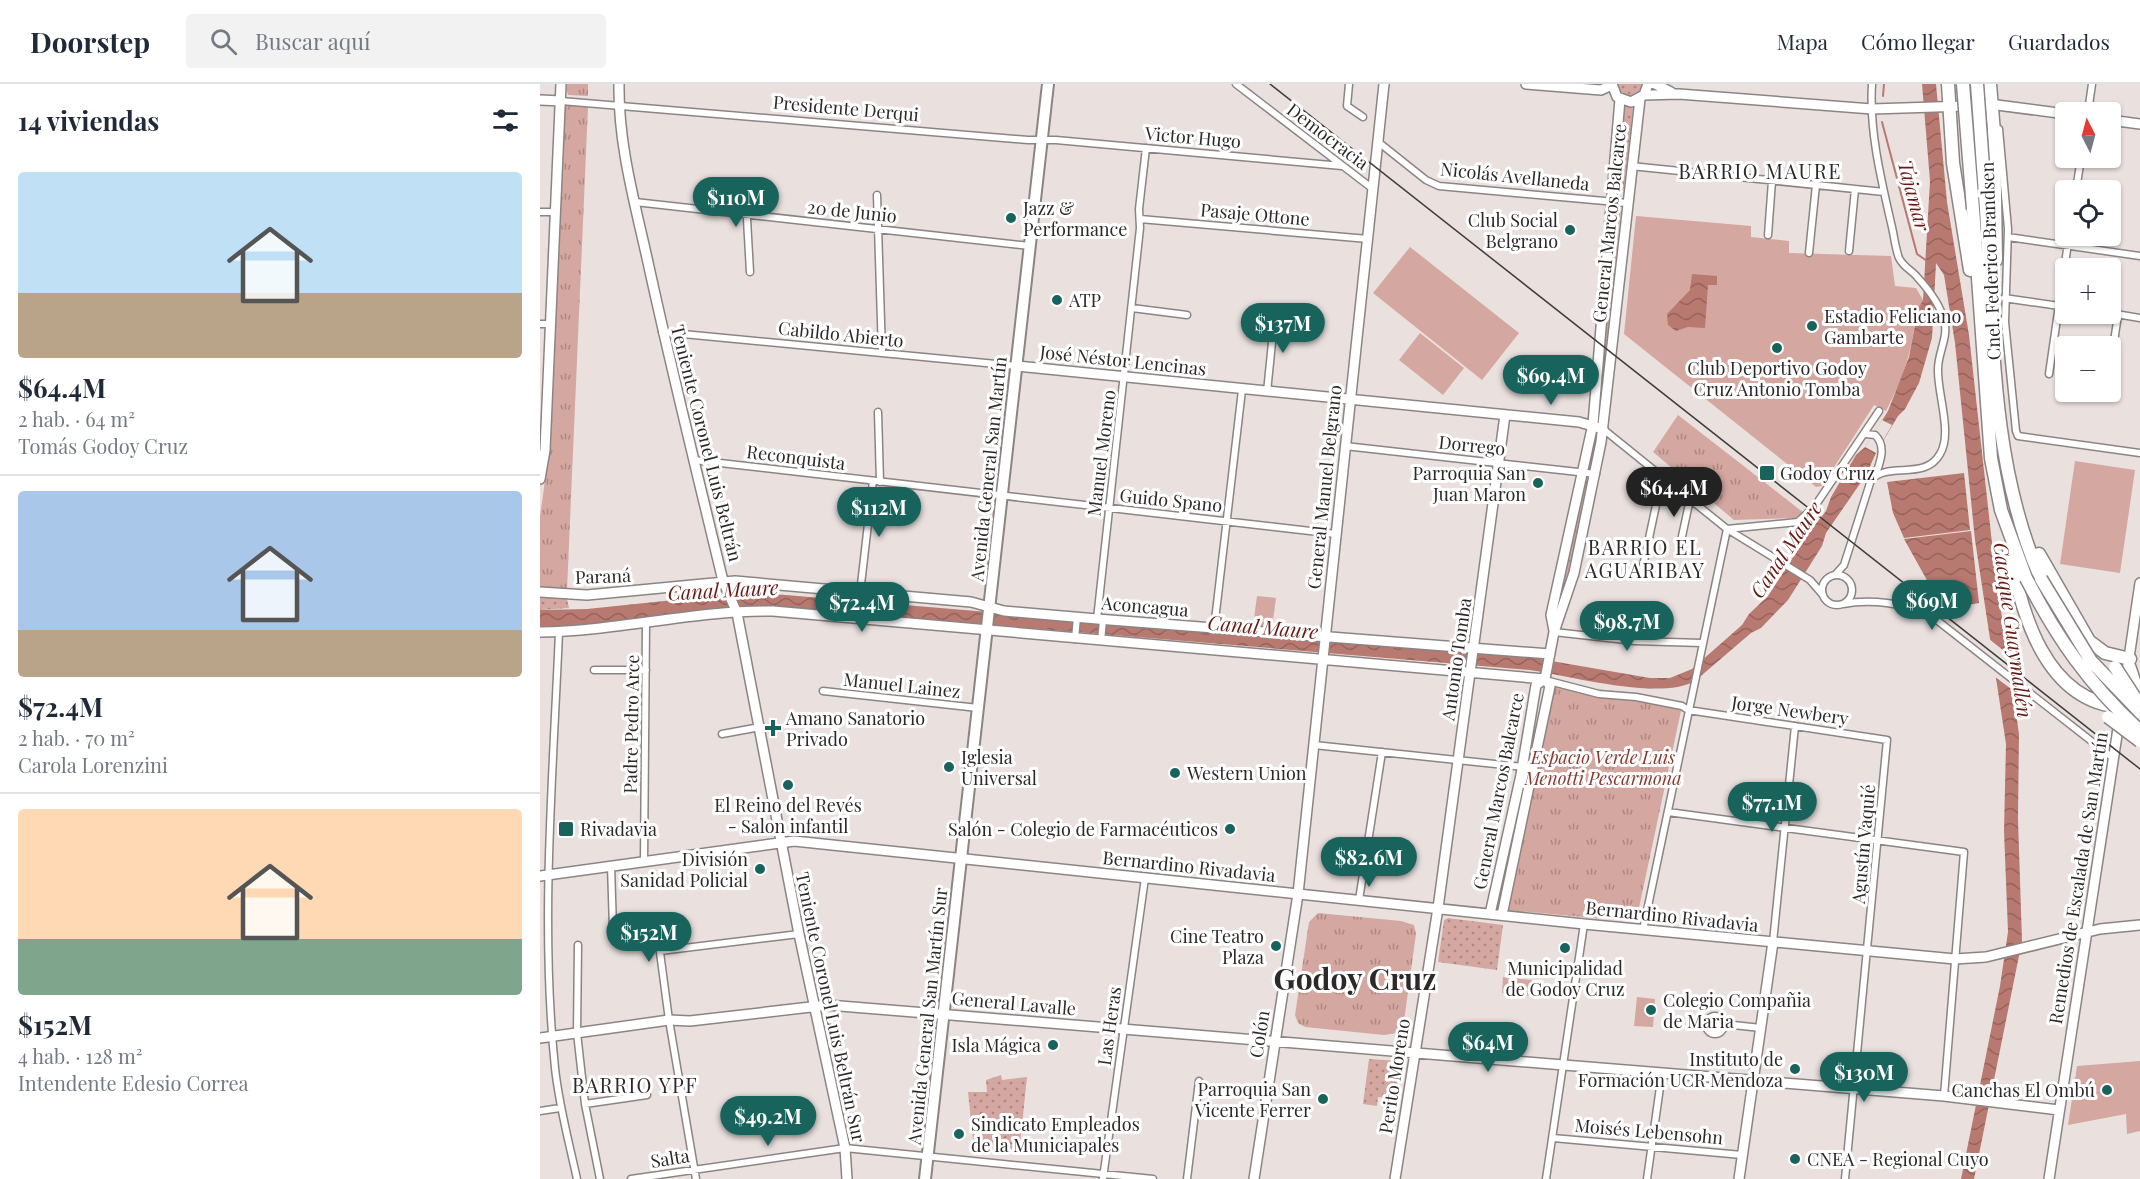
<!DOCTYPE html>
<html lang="es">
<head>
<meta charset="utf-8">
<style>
  :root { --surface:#fff; --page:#f2f2f3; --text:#1f2937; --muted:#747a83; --line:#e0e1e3; --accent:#18645d }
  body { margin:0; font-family:"Playfair Display",serif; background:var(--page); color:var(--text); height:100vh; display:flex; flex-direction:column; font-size:22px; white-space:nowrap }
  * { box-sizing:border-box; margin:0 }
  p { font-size:20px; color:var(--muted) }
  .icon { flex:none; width:33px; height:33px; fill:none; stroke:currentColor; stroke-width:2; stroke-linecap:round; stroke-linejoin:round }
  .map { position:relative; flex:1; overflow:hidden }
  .sheet { display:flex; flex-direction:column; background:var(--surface); width:540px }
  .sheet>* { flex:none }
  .needle { width:39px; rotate:354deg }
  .tools { position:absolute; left:1515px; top:18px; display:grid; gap:12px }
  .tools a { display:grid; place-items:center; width:66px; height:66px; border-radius:6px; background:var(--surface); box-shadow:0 2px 4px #0004; font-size:30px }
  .price { position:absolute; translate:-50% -51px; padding:0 14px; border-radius:21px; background:var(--accent); color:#fff; font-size:20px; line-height:39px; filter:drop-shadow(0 2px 3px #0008) }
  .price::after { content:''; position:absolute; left:50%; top:36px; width:18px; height:14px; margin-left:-9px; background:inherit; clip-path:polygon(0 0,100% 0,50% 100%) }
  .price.current { background:#222; color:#fff }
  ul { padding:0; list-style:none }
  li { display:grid; align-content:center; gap:12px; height:318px; padding:0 18px }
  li+li { border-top:2px solid var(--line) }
  li span { display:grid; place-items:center; height:186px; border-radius:6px; color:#555 }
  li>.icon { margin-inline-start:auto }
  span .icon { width:108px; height:108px; fill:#fffc; stroke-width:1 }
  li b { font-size:26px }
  h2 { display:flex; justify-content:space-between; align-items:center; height:72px; padding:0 18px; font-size:26px }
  header { display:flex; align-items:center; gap:36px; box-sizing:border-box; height:84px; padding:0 30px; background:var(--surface); border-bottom:2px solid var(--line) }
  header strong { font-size:28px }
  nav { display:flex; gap:33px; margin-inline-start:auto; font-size:21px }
  .search { width:420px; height:54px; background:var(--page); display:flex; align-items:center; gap:15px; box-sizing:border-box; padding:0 21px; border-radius:6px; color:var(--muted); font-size:22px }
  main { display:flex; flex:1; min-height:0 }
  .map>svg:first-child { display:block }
  .grass { fill:url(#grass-dots) }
  .park { fill:url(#park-tufts) }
  .pitch { fill:#d4a7a0 }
  .water { fill:url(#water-waves) }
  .pier { fill:#eae1df }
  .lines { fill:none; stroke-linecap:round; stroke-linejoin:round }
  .stream { stroke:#b87970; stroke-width:2 }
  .street-casing { stroke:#8c8483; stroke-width:9 }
  .secondary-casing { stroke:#8c8483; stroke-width:12 }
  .primary-casing { stroke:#8c8483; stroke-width:14 }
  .highway-casing { stroke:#8c8483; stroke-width:15 }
  .street { stroke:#fff; stroke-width:6 }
  .secondary { stroke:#fff; stroke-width:9 }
  .primary { stroke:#fff; stroke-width:10 }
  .highway { stroke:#fff; stroke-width:12 }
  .tram { stroke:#403c3b; stroke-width:1.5 }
  .highway-bridge-casing { stroke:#8c8483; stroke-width:15; stroke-linecap:butt }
  .highway-bridge { stroke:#fff; stroke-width:12 }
  .poi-dot { fill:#18645d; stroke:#fff; stroke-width:2 }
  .labels { text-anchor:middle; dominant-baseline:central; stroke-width:6; stroke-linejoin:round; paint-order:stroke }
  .street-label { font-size:18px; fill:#2c2928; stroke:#fff }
  .poi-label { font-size:18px; fill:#2c2928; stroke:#fff; text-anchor:start }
  .park-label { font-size:18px; font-style:italic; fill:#88392f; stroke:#fff }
  .neighbourhood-label { font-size:20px; letter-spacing:1.5px; fill:#2c2928; stroke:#fff }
  .water-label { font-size:20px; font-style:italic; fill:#671a13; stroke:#fff }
  .town-label { font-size:30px; font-weight:bold; fill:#2c2928; stroke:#fff }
</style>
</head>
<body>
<header>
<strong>Doorstep</strong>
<div class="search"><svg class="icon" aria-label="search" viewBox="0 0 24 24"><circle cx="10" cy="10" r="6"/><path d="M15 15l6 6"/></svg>Buscar aquí</div>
<nav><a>Mapa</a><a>Cómo llegar</a><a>Guardados</a></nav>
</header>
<main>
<section class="sheet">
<h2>14 viviendas<svg class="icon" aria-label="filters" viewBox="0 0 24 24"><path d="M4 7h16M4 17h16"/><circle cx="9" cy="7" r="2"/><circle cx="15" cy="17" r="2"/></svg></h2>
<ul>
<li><span style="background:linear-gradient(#bfe0f5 65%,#b9a48a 0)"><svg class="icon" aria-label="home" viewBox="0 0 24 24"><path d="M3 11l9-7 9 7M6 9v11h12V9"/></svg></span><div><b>$64.4M</b><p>2 hab. · 64 m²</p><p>Tomás Godoy Cruz</p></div></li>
<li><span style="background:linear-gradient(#a9c7e8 75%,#b9a48a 0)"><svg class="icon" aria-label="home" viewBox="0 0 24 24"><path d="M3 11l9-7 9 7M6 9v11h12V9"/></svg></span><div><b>$72.4M</b><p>2 hab. · 70 m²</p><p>Carola Lorenzini</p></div></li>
<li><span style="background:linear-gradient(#ffd9b3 70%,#7fa58c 0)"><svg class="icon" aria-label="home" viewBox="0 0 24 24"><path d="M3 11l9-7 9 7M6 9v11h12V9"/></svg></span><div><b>$152M</b><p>4 hab. · 128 m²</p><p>Intendente Edesio Correa</p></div></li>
</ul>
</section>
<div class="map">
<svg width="1600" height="1095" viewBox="0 0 1600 1095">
  <defs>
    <pattern id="grass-dots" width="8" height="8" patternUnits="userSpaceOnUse" patternTransform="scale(1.5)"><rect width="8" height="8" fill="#d4a7a0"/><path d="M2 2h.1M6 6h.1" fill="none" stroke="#ac8882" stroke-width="1.8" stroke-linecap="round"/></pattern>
    <pattern id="park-tufts" width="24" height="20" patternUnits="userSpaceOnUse" patternTransform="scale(1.5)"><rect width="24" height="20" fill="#d4a7a0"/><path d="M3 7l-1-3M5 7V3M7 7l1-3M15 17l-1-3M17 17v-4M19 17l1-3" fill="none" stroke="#ac8882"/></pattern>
    <pattern id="water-waves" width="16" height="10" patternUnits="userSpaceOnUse" patternTransform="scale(1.5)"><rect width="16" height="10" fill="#b87970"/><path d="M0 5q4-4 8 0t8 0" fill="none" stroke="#96635c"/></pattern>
  </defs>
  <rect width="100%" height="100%" fill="#eae1df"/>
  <path class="grass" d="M1077,0H1103C1103,8 1098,10 1091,13L1080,9Z
    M1084,22L1093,24L1084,105L1079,110L1076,105Z
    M1078,122L1081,126L1059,333L1074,125Z
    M1046,397L1050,398L1028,494L1017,525Z
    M0,512L27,515L29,524L0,526Z
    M986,688H989L960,822L956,821Z
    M908,834L963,841L957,886L898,878L904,836Z
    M829,975L859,977L861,981L856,1015L838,1013L837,1022L823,1020Z
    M461,991L462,996L487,993L479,1070L434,1065L428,1008H447L446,996Z"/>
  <path class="park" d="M25,0H48V12L28,11Z
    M27,21L48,23L27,506L0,504V432L9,369L24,26Z
    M1138,331L1264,429L1256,434L1194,436L1113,368Z
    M1015,598L1049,608L1142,622L1096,838L968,826Z
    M778,829L861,837L874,841L876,850L864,937L857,949L844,951L765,943L758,939L755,931L769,838Z"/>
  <path class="pitch" d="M1096,132L1211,142V153L1249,157V169L1351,172L1355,202L1376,204L1383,216C1374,232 1374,252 1369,270C1364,290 1355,309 1346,327L1334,321L1282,402L1276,403L1084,250Z
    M870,163L979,249L942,296L833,209Z
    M880,249L924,284L903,311L859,276Z
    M1535,377L1595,386L1580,489L1520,480Z
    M717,512L736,514L732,544L713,542Z
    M963,893L992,896L991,912L962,909Z
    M1097,913L1115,915L1113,943L1094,942Z
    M1600,977V1047L1587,1050L1586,1030L1528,1041L1537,982Z"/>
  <path class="water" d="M1382,0H1396L1407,118L1429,251L1455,486L1479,650L1478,735L1482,857L1434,1095H1421L1460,902L1468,848L1464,747L1466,660L1435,456L1415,259L1404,191L1396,179L1392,254L1379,299L1365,325L1358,332L1336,369L1326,391L1286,449L1282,462L1248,516L1221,544L1211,549L1155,597C1120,617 1031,592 990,586L227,522L45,542H0V526L47,525L211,508L994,574L1110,594H1130L1152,585L1202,541L1209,530L1228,512L1268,450L1286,427L1291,413L1316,371L1325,363L1348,327L1369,273L1378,225L1383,216L1390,97Z
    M1152,190L1177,192V201H1168L1165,244L1148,243L1136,247L1128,241L1127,230L1150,206Z
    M1424,389L1430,446L1364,454L1353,429L1347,398Z
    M1431,447L1439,519L1414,523L1388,498L1364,455Z"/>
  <path class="pier" d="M1342,336L1352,341L1336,369L1325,363Z
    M1449,555L1468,570L1474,607L1455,593Z"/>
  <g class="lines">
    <path class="stream" d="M1343,12L1344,0
      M1342,38L1377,170L1387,177"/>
    <g class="street-casing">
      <path id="street" d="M696,0L833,105
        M809,0L807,22L823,33
        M21,17L488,56H516L802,82
        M1548,28L1552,0
        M1459,45L1468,145L1465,238L1476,347L1478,352L1600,369
        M837,57L886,96L899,102L1087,119
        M1091,82L1344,108
        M205,100L210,188
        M1536,106L1541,74
        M337,111L342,269
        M95,118L490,162
        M0,128H15
        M600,135L828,155
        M1228,151L1232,97
        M1468,153L1600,172
        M1309,167L1315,105
        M1269,169L1276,101
        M1464,214L1526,223
        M592,224L647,231
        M1570,229L1600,234
        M0,240H11
        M122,248L477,282
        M1570,284L1578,231
        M1509,290L1529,152
        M727,308L735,229
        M338,328L340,398
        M1063,345L1187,445L1270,496L1283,511
        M1326,350L1335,351C1347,362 1340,379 1335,392
        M805,362L1056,390
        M154,376L796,450
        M1187,445L1258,438L1275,422L1339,327
        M1141,457L1150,415
        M1102,487L1122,393
        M1295,491L1304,481L1331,396C1348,377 1385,397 1400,370C1413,349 1397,309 1398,285C1398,268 1409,253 1404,236C1400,221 1388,205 1378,194C1372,186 1364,184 1359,174C1355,164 1354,150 1351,139C1341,95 1329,46 1332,0
        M1282 506a15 15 0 1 1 30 0a15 15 0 1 1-30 0Z
        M1303,520C1330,515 1364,519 1389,530L1573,674
        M317,535L333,397
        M557,535L600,144L599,125L606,64
        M674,545L702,306
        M19,548C13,692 0,840 15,984C19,1022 29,1058 37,1095
        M1014,548L1095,557L1162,559
        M535,555L537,533
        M561,557L563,536
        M54,586H106
        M1005,596L1059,610L1096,613L1142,622L1148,626L1347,656L1305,1095
        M283,607L438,624
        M182,650L220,643
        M774,661L993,684
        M1128,728L1424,768L1404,1012
        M104,778L106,539
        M71,782L73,844
        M819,816L842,668
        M117,846L129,936L156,1095
        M1103,846L1187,445
        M1233,858L1255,642
        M38,861L37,949L45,1020L60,1095
        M120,867L259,850
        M1166 941a9 9 0 1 1 18 0a9 9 0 1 1-18 0Z
        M1184,940L1221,944
        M45,1020L107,1011
        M0,1027L20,1024
        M1013,1054L1202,1071
        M563,1094L605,794
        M91,1095L305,1064L613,1095
        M647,1095L659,997
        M1006,1095L1044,840
        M1107,1095L1122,989"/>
    </g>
    <g class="secondary-casing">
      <path id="secondary" d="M79,0C78,62 96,123 109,183C132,288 158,393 183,497L197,529L259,850L305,1064L307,1095
        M986,0L1061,6L1072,1
        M1072,0L1077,13L1091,18L1104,11L1108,0
        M1115,0L1131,8
        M1104,11L1139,10L1332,25L1457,21L1526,30
        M0,16L21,17
        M1570,36L1600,40
        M477,282L1039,338L1063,345
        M0,395L5,366L21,0
        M0,508L47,511L195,497L431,518L464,527L557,535L1010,570
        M1014,547L1011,531L1053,340L1080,15
        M0,548C78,547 155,526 233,527L1005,595
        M1591,583L1600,610
        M1585,601L1600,499
        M0,792L254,757L1044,840L1415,875L1446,873L1560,845L1600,841
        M950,830L981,691L996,601L1005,595
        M962,831L1010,602L1005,595L1014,548L1034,489L1061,358L1100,15
        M0,954L129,936L150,937L288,921L1404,1012L1519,1026
        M714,1095L758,810L844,0
        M855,1095L898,824L965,331
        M1199,1095L1233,858
        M1509,1095L1579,638"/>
    </g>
    <g class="primary-casing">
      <path id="primary" d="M385,1095L508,0"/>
    </g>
    <g class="highway-casing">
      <path id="highway" d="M1408,0L1413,79L1430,186
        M1450,0L1454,48L1456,176
        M1446,124C1453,246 1450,381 1501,495
        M1433,125L1451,374L1461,426L1486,494
        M1469,465C1481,528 1505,618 1582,623
        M1499,470L1549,557L1565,569L1590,575"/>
    </g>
    <use href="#street" class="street"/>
    <use href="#secondary" class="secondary"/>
    <use href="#primary" class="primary"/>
    <use href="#highway" class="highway"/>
    <path class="tram" d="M730,0L1600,685"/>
    <g class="highway-bridge-casing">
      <path id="highway-bridge" d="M1423,0L1433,125
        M1437,0L1446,124
        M1486,494C1518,556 1549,600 1600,647
        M1501,495L1551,577L1600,628
        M1575,583L1597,617
        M1568,633L1600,657"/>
    </g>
    <use href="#highway-bridge" class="highway-bridge"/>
  </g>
  <g class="poi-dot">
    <circle cx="471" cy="134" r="6"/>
    <circle cx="1030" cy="146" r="6"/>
    <circle cx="517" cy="216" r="6"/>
    <circle cx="1272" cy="242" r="6"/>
    <circle cx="1237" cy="264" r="6"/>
    <rect x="1219" y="381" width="16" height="16" rx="3"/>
    <circle cx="998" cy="399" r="6"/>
    <path d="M230 635h6v6h6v6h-6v6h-6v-6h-6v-6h6z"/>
    <circle cx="409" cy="683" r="6"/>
    <circle cx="635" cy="689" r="6"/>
    <circle cx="248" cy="701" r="6"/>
    <rect x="18" y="737" width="16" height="16" rx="3"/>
    <circle cx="690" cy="745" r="6"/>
    <circle cx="220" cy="785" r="6"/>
    <circle cx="736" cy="862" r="6"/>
    <circle cx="1025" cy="864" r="6"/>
    <circle cx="1111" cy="926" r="6"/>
    <circle cx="513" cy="961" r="6"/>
    <circle cx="1255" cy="985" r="6"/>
    <circle cx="1567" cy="1006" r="6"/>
    <circle cx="783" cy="1015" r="6"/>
    <circle cx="419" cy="1050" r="6"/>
    <circle cx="1255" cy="1075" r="6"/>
  </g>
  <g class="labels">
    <g class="street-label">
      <text transform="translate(306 24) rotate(5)">Presidente Derqui</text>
      <text transform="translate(788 52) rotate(37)">Democracia</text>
      <text transform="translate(653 53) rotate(5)">Victor Hugo</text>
      <text transform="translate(975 92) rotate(6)">Nicolás Avellaneda</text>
      <text transform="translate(312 127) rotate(6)">20 de Junio</text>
      <text transform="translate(715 130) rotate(5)">Pasaje Ottone</text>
      <text transform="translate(1069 139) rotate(-84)">General Marcos Balcarce</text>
      <text transform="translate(1450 177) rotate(-92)">Cnel. Federico Brandsen</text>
      <text transform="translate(301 250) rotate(6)">Cabildo Abierto</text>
      <text transform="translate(583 276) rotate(6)">José Néstor Lencinas</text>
      <text transform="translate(167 359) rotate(76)">Teniente Coronel Luis Beltrán</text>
      <text transform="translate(932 361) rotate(6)">Dorrego</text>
      <text transform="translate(561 369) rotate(-83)">Manuel Moreno</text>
      <text transform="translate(256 373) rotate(7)">Reconquista</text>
      <text transform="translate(448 385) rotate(-84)">Avenida General San Martín</text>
      <text transform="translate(784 403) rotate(-84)">General Manuel Belgrano</text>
      <text transform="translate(631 416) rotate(6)">Guido Spano</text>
      <text transform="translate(63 492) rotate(-2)">Paraná</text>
      <text transform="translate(605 522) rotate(5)">Aconcagua</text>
      <text transform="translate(916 575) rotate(-82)">Antonio Tomba</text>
      <text transform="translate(362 601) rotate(6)">Manuel Lainez</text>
      <text transform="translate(1250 626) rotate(8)">Jorge Newbery</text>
      <text transform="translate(91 640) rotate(-89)">Padre Pedro Arce</text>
      <text transform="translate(958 707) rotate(-79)">General Marcos Balcarce</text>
      <text transform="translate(1323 760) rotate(-85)">Agustín Vaquié</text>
      <text transform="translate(649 782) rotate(6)">Bernardino Rivadavia</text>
      <text transform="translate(1538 794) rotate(-81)">Remedios de Escalada de San Martín</text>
      <text transform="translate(1132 832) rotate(6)">Bernardino Rivadavia</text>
      <text transform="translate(474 919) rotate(5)">General Lavalle</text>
      <text transform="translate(291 923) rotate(78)">Teniente Coronel Luis Beltrán Sur</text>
      <text transform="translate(387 932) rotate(-84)">Avenida General San Martín Sur</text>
      <text transform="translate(569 942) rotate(-82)">Las Heras</text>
      <text transform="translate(719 950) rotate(-81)">Colón</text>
      <text transform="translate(854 992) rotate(-81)">Perito Moreno</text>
      <text transform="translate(1109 1047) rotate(5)">Moisés Lebensohn</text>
      <text transform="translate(130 1074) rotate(-9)">Salta</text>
    </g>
    <g class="poi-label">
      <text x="483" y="124">Jazz &amp;<tspan x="483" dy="21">Performance</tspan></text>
      <text x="1018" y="136" text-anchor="end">Club Social<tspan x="1018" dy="21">Belgrano</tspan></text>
      <text x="529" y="216">ATP</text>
      <text x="1284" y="232">Estadio Feliciano<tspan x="1284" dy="21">Gambarte</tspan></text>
      <text x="1237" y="284" text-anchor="middle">Club Deportivo Godoy<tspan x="1237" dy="21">Cruz Antonio Tomba</tspan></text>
      <text x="986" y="389" text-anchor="end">Parroquia San<tspan x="986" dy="21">Juan Maron</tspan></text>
      <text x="1240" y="389">Godoy Cruz</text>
      <text x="246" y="634">Amano Sanatorio<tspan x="246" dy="21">Privado</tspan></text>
      <text x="421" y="673">Iglesia<tspan x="421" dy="21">Universal</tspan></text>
      <text x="647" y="689">Western Union</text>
      <text x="248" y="721" text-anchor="middle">El Reino del Revés<tspan x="248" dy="21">- Salon infantil</tspan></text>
      <text x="40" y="745">Rivadavia</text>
      <text x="678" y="745" text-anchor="end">Salón - Colegio de Farmacéuticos</text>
      <text x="208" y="775" text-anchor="end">División<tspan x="208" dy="21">Sanidad Policial</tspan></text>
      <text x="724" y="852" text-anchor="end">Cine Teatro<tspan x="724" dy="21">Plaza</tspan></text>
      <text x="1025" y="884" text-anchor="middle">Municipalidad<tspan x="1025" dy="21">de Godoy Cruz</tspan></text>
      <text x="1123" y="916">Colegio Compañia<tspan x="1123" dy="21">de Maria</tspan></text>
      <text x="501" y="961" text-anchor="end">Isla Mágica</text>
      <text x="1243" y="975" text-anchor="end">Instituto de<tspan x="1243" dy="21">Formación UCR Mendoza</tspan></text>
      <text x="771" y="1005" text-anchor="end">Parroquia San<tspan x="771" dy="21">Vicente Ferrer</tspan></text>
      <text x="1555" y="1006" text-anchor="end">Canchas El Ombú</text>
      <text x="431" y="1040">Sindicato Empleados<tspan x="431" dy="21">de la Municiapales</tspan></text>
      <text x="1267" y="1075">CNEA - Regional Cuyo</text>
    </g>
    <g class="park-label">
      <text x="1063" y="673">Espacio Verde Luis<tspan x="1063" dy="21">Menotti Pescarmona</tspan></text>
    </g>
    <g class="neighbourhood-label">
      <text x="1220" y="86">BARRIO MAURE</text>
      <text x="1105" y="462">BARRIO EL<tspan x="1105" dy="23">AGUARIBAY</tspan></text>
      <text x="95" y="1000">BARRIO YPF</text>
    </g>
    <g class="water-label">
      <text transform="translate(1375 111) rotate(75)">Tajamar</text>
      <text transform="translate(1245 465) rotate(-56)">Canal Maure</text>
      <text transform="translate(183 505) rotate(-3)">Canal Maure</text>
      <text transform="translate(723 542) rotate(5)">Canal Maure</text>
      <text transform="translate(1474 546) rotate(82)">Cacique Guaymallén</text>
    </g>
    <g class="town-label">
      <text x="815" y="894">Godoy Cruz</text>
    </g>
  </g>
</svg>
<div class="tools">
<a><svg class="needle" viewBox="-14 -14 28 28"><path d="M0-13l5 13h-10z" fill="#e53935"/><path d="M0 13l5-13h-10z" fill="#747a83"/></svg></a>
<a><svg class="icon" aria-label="locate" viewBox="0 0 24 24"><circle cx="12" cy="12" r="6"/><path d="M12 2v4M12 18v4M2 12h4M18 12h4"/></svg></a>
<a>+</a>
<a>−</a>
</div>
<b class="price" style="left:196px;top:144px">$110M</b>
<b class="price" style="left:743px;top:270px">$137M</b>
<b class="price" style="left:1011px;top:322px">$69.4M</b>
<b class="price current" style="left:1134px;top:434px">$64.4M</b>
<b class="price" style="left:339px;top:454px">$112M</b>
<b class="price" style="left:1392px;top:547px">$69M</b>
<b class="price" style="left:322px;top:549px">$72.4M</b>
<b class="price" style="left:1087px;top:568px">$98.7M</b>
<b class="price" style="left:1232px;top:749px">$77.1M</b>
<b class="price" style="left:829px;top:804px">$82.6M</b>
<b class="price" style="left:109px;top:879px">$152M</b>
<b class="price" style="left:948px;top:989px">$64M</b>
<b class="price" style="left:1324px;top:1019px">$130M</b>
<b class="price" style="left:228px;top:1063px">$49.2M</b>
</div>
</main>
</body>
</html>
